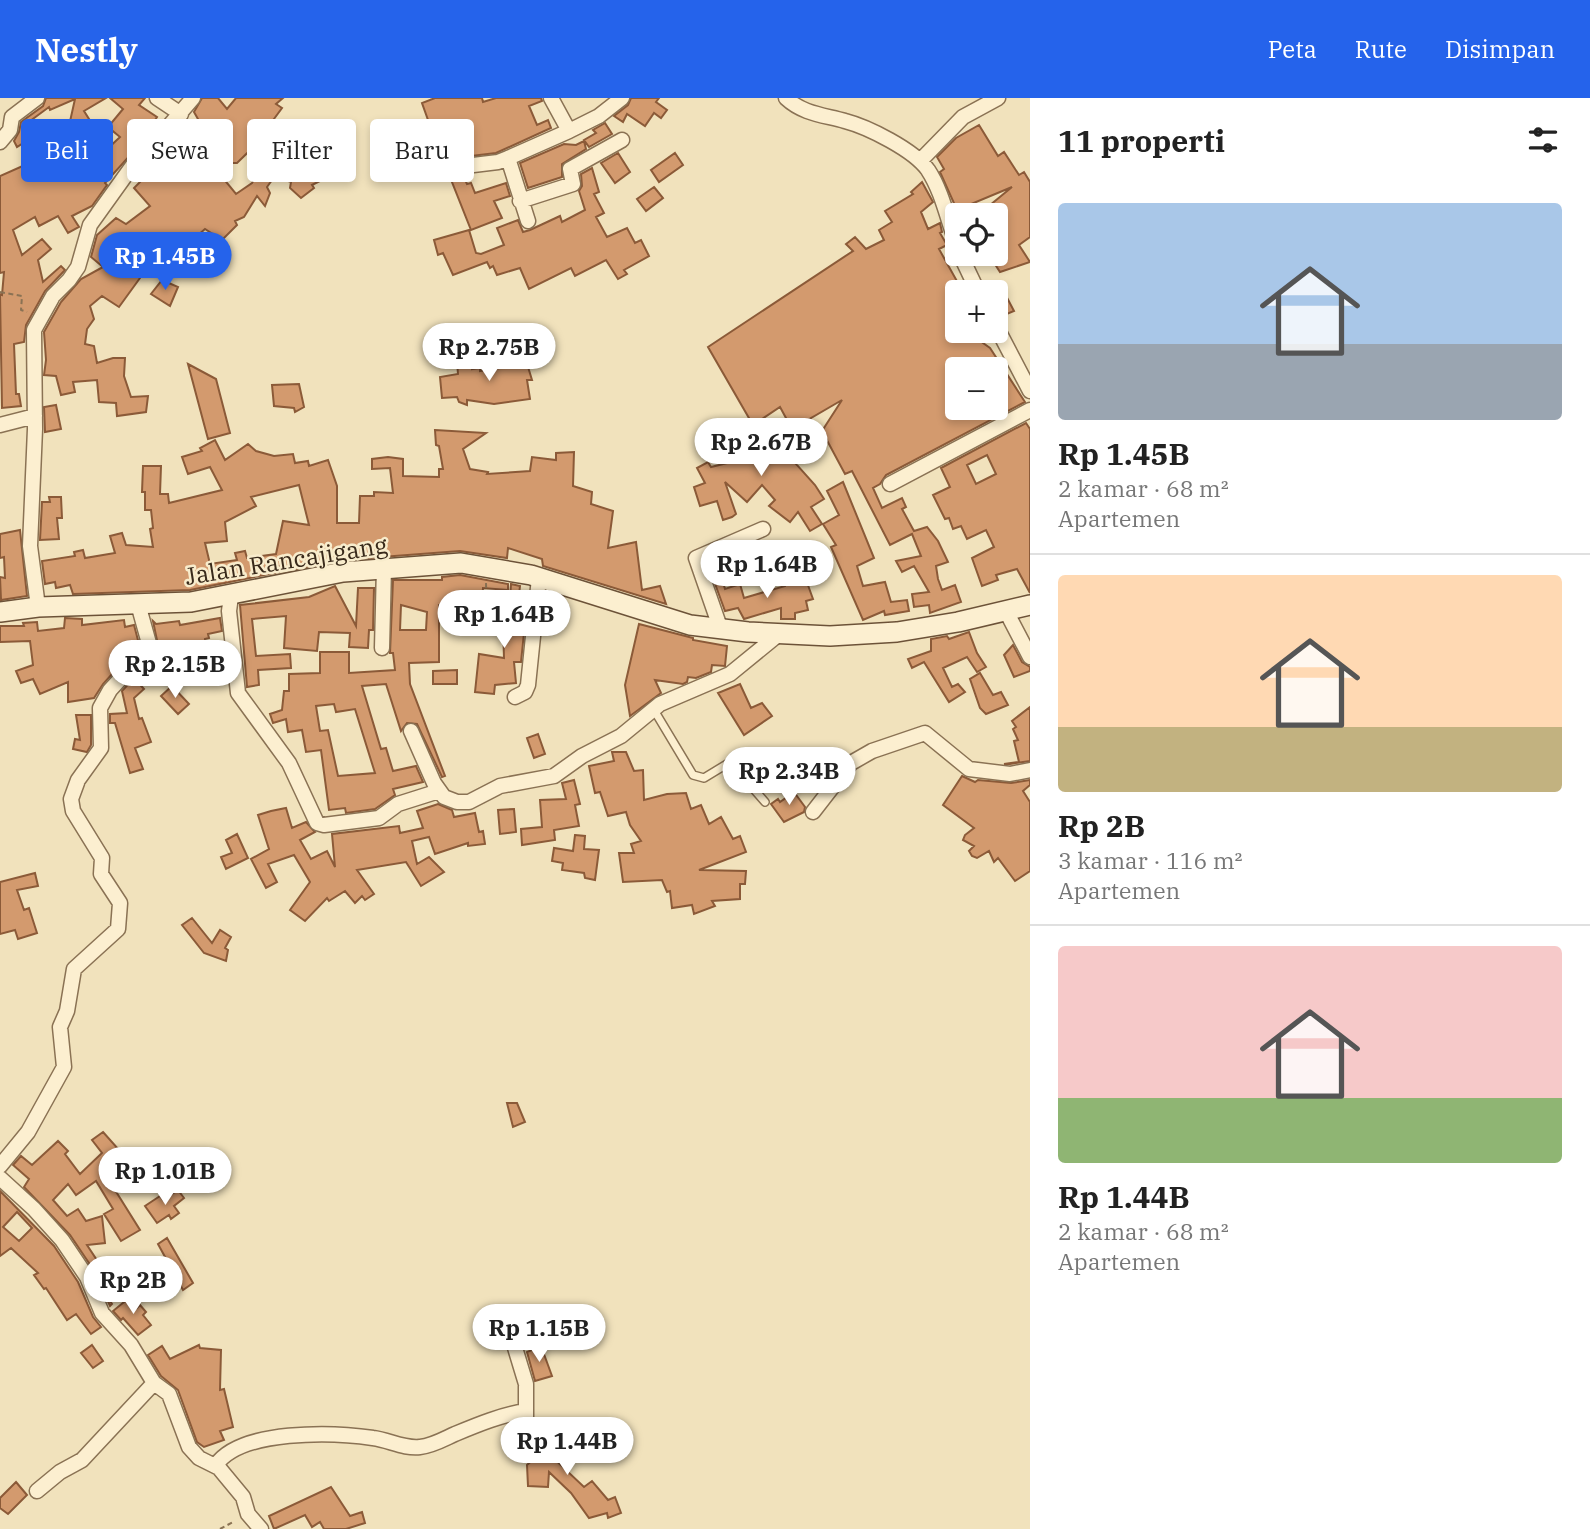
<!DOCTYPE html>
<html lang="id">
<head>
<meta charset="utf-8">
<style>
  :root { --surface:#fff; --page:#f6f6f6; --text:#222; --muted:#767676; --line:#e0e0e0; --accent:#2563eb }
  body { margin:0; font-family:"IBM Plex Serif",serif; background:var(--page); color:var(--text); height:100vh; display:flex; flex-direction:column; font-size:26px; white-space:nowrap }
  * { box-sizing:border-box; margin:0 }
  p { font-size:23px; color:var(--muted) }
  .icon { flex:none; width:38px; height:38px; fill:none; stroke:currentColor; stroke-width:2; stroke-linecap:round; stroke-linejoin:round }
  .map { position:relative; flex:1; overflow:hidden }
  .details { display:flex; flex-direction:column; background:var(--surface); width:560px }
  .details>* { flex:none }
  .hud { position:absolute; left:21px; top:21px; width:665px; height:63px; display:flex; gap:14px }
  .controls { position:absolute; left:945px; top:105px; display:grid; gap:14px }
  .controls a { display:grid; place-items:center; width:63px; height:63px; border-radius:7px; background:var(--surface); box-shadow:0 4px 10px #0003; font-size:35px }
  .price { position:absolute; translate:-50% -60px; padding:0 16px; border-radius:24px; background:#fff; color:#222; font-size:23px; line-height:46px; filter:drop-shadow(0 2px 4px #0008) }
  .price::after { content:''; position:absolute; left:50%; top:42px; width:21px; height:16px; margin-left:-10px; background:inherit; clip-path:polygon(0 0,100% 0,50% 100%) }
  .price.on { background:var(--accent); color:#fff }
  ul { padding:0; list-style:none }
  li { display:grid; align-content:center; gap:14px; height:371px; padding:0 28px }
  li+li { border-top:2px solid var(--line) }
  li span { display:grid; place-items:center; height:217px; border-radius:7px; color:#555 }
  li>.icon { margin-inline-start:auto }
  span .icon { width:126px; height:126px; fill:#fffc; stroke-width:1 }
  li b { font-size:30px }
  h2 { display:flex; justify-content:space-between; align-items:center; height:84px; padding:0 28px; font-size:30px }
  .pill { padding:0 24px; border-radius:7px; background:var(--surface); box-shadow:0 4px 10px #0003; font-size:24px; line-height:63px }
  .pill.on { background:var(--accent); color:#fff }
  header { display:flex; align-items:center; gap:42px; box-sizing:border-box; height:98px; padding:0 35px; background:var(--accent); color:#fff }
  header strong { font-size:33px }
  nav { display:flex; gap:38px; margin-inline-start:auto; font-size:24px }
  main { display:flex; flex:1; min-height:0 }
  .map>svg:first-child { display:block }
  .building { fill:#d39a6e; stroke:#8b5a38; stroke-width:2; fill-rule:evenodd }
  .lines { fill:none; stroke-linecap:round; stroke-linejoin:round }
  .service-casing { stroke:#8a7254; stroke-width:10 }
  .minor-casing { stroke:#8a7254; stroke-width:17 }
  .secondary-casing { stroke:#6c5238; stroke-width:22 }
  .path { stroke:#8a7254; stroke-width:2; stroke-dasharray:5 3.5; stroke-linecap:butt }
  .service { stroke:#fcefd0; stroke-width:7 }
  .minor { stroke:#fcefd0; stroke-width:14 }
  .secondary { stroke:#fcefd0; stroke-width:19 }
  .labels { text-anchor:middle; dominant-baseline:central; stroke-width:5; stroke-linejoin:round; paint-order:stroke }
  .street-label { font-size:24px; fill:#38291a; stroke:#f8eccc }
</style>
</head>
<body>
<header>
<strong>Nestly</strong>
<nav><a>Peta</a><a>Rute</a><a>Disimpan</a></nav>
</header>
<main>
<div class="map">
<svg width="1030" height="1431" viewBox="0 0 1030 1431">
  <rect width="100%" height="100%" fill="#f1e2bc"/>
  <path class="building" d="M46,0H106L84,13L89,21L72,41L87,58L98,48L103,55L120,39L108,29L123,11L110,0H145L139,7L157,19L150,30L153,32L105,85L107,87L92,108L72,118L79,129L68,135L58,118L39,128L35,119L13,132L22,157L42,141L51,151L38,162L43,184L61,168L65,172L45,193L26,227L24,244L14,246L16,296H19L21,308L2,310L0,196L2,197L4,174L0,175V78L25,67L28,42L17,49L14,43L19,34L21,24L43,8ZM75,1L69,28L43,52L26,26L49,9L50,12Z
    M202,0H218L227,11L236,0H283L276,6L282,10L271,25L275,28L237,65H227L218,74L236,96L252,85L283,34L291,41L297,37L305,44L294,57L320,83L312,87L314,90L301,100L290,90L291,84L275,78L267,89L270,95L265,108L257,98L244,119L235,123L237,127L222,142L205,131L189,145L199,151L185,161L155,140L166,172L162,182L148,169L119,209L102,198L90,208L94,221L87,231L85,246L94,248L97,265L113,260H125L124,278L131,299L148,298L146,314L117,318L116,305L99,304L97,282L73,284L75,294L61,297L56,278L44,277L46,262L44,234L61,204L81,181L103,169L91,159L97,137L116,120L126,126L150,108L134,90L147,77L144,73L138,77L140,74L181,28L211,44L194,14Z
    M435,0H482L483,4L496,0H541L542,3L529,8L537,27L548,22L551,30L496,55L463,59L456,65L457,73L463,77L467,86L471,85L475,95L506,85L510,98L494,103L502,120L471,132L450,79L453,78L438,34L433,36L422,5Z
    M631,0H659L656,4L667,12L661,20L654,15L645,28L627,16L623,24L614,18L628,7Z
    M605,25L612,36L589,49L584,42L596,35L593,32Z
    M979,27L998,58L1004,54L1019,77L1024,74L1030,84V139L1019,147L1030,164L1000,174L989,157L1003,156L997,139L1006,117H978L1012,89L957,112L940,74L944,71L937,59L956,40Z
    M584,43L586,51L562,66V79L528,90L520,65L564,46L576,47Z
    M618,55L630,74L615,85L601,65Z
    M675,55L683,67L659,84L651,72Z
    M592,70L599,94L594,96L604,115L596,119L607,139L627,130L635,145L641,142L649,158L624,172L627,176L618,181L606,162L575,178L571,170L529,191L520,170L497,177L493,168L490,170L487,164L453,177L443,155L438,157L434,142L469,132L476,155L481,156L504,147L497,130L518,122L523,134L530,132L560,118L562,124L585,112L579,93L582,88L581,76Z
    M922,84L933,104L921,114L928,131L940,125L942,134L940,135L947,147L939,151L963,194H957V233H966L990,250L1025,304L886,377L880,386L873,390L882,410L902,400L906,409L902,411L914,433L927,429L938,443L948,464L936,468L938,481L942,492L955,487L961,504L930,515L929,507L914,509L912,496L929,494L914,468L902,474L896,463L921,458L912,436L890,447L852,373L845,376L822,333L842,302L792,331L780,309L753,327L708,249L853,153L846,146L855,139L866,151L884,142L879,132L892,124L885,113L913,96L911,94ZM957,271H996V310H957Z
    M654,89L663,100L646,113L637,101Z
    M162,182L178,189L170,208L151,196Z
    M1003,192L1014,213L1002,218L996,198Z
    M525,259L532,282H527L530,301L494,306L467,302V307L459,304L457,299L442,300L440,279L458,276L457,263L472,261V271L480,270V273L500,270L499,266L508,264L507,262Z
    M188,266L216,281L230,335L208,341Z
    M299,286L304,309L295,314L294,310L274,308L272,287Z
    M56,307L61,331L45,334L44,309Z
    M1026,325L1030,331V495L1017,471L996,477L998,482L982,488L972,460L994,449L986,432L967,441L961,428L953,431L949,420L945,421L933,397L950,389L941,370ZM987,357L996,376L976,386L967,367Z
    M758,327L781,355L794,347L804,360L796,366L815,387L824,401L811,409L822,426L810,433L798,414L790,424L769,408L775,402L762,387L747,404L725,384L736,416L732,419L723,422L717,403L700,408L694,389L705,385L697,370L708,364L711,369L731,364L723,346Z
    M435,332L486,335L463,351L470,371L488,374L487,376L530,373L532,359L556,362V355L574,354L573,388L592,394L591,406L613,413L608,450L636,444L642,492L660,488L666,506L543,468L542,461L508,450L507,460L460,453L342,462L296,471L278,468L279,474L190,492L73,496L70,487L56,490L55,484L45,486L42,463L75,458L74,454L83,452L85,460L115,455L110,438L122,435L126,447L153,449L150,431L153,430L151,412H145V394H142L143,368H161L160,396H168L169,405L222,392L210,369L188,376L182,359L202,353L200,350L215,342L225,362L248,346L256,353L274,358L293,356L295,365L308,363L309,368L328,362L337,388V425H359L360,398H374V394L393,395L390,370L372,371V361L388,359L403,361V378L439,379V371H443L439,348L436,347ZM299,387L309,427L283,423L276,456L247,460L245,453L235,455L237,462L210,466L205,445L227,443L225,424L256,408L251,399Z
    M843,384L874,460L857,468L863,488L885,484L891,504L907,502L909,513L885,517L884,513L863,522L831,449L836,447L823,426L839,417L827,393Z
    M49,399H61L62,420H57L59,441L40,442L42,404H50Z
    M20,432L27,498L1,502L0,479L5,480L4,459L0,460V436Z
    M460,477L508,486V492L483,490L482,505L466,504V508L439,507V564L409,565L410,586L445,678L442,679L417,626L407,625L401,633L386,586L362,588L381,651L386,650L393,673L416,668L423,684L393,691L395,697L375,711L346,715L345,710L329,712L321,652L306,654L302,632L288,634L286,621L273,625L270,616L282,612L284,593H289V576L320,575V554H349V575L395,572L393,555H390L393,482H442V479ZM401,507L427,514L426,532H400ZM334,606L336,614L355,611L375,675L338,678L328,632L320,633L316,608Z
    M805,479L813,501L806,503L808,512L795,515V521H781V510L744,521L738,510L725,513L714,483L722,481L725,491L740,486L744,500L785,488V486Z
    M511,486L520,488L518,505H527L521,564H514L516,585L495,587L494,596L475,594L479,556L504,560L503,528H508Z
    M335,488L356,528L358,490H374L373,532H369L368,550L349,549L350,535L319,534L317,553L284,550L286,518L252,521L256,558L290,556L291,570L258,572L259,587L247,589L240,507L309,499Z
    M547,495L560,499L552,531L544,529Z
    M65,520L82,521V527L124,522L125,529L134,527L139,546L103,586L94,600L68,604V584L40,596L33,581L21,585L16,573L33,567L30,543L0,544V528H24L23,525L37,524L38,533L64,530Z
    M220,520L222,533L208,536L209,540L205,541L206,550L192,552L191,546L166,552L168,556L161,560L162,562L137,577L159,552L153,523L156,526L179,523L180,527Z
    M639,526L693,540V542L727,548L725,568L712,567L711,574L696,580L688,579L687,584L683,586L655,582L661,595L630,618L625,587Z
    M969,534L977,555L986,569L977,574L967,559L943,570L952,589L958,586L965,594L949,604L924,564L912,570L908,561L931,553V541L947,538L949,541Z
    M1013,547L1022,564L1030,569V573L1014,579L1004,557Z
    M457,572V586H433V573Z
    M980,575L993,597L1001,594L1008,607L986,616L980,610L970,581Z
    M134,580L144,591L134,600L139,621L142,620L151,644L135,650L143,671L130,675L115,625H110V616L127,615L122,593Z
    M740,586L751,610L762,605L772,618L744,637L718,595Z
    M172,588L189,606L178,616L161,598Z
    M1030,609V663L1010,666H1004L1019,664L1014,643L1018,642L1013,631L1016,629L1012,623Z
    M76,617H91V647L87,654L73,651L75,641L80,642Z
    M538,636L545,656L534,660L527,640Z
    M612,654H626L634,673L643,672L644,702L667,696L686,695L691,711L701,707L709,726L721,719L733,741L740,738L746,754L699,772L746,773L745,786H740V801L712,803L715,808L694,816L692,807L672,810L670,793L667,794L662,782L623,784L619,755H634L631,746L641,743L630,727L626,714L608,718L600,694L595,695L589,668L614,663Z
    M962,678L975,684L978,682L1011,685L1030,682V687L1023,693L1030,704V773L1015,783L998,760L994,764L989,753L977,760L972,758L969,753L974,748L963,742L965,737L974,730L943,707Z
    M574,682L580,706L575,707L579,728L554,732L555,742L522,747L521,731L542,729L540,702L566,701L562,685Z
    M794,694L805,709L804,714L784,724L771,706L778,701L780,704Z
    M438,706L452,712L454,719L475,715L479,734L483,733L485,746L468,748V745L435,756L429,739L412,743L417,766L429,759L444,774L421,788L406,764L357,772L374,796L365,802L362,798L355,805L345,793L329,803L327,800L305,823L290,812L310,784L294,757L268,766L277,784L266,790L251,761L269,751L258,717L271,713L286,710L292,730L306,724L315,734L300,742L311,761L327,753L335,769L332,736L399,728L400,735L423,730L417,713Z
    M514,711L516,734L500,736L498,712Z
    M237,736L248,760L226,771L221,759L232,755L226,742Z
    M575,737L585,738L584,751L599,752L595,782L585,780L584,775L562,772L563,765L552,763L554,750L573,753Z
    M35,775L38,788L17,792L24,812L29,810L37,835L18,841L15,832L0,836V784Z
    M192,820L212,845L220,832L231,839L225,850L228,852L226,863L204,855L182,827Z
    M507,1005H517L525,1024L513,1029Z
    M103,1034L120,1053L100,1068L140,1132L121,1143L104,1116L113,1111L96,1083L76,1097L68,1086L53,1102L67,1118L78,1111L86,1123L102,1118L105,1145L87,1147L114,1188L105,1196L112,1206L110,1208L95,1174L70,1137L24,1089L29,1081L13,1067L21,1058L32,1067L58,1043L68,1053L65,1056L80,1076L102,1055L92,1042Z
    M178,1092L184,1100L174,1108L179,1115L171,1121L169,1117L157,1125L145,1108L160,1098L163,1102Z
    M0,1093L54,1148L78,1184L93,1219L101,1229L91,1236L76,1216L67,1222L46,1190L44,1191L34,1177L38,1175L11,1150L0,1158ZM17,1114L32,1130L19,1143L3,1129Z
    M167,1140L193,1185L183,1192L158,1146Z
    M129,1200L137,1210L140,1207L146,1214L143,1217L151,1227L138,1237L123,1220L121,1222L113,1213Z
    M92,1247L103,1263L93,1270L81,1255Z
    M199,1247L200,1250L221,1252L220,1292L224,1291L233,1329L220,1333L224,1342L204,1349L197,1344L178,1292L161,1278L148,1257L162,1248L170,1261Z
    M541,1248L552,1278L535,1283L527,1254Z
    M538,1333L569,1338L568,1357L549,1356L584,1389L592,1383L608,1402L615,1399L621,1415L608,1420L607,1415L589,1420L571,1395L549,1374L548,1389L528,1388L527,1367L541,1354Z
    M16,1384L27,1397L8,1416L0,1410V1400Z
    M331,1389L350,1418L362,1414L365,1425L346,1431H324L320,1424L312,1429L305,1417L274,1431L269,1418Z"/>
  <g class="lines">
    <g class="service-casing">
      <path id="service" d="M654,612L693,677L704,680L727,666L731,665L765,704"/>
    </g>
    <g class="minor-casing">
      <path id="minor" d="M157,0L181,16
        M786,0C803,16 824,17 845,23C868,29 914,52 928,72C942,93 948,123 957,147
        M569,33L599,18L622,0
        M0,44L10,32L12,19L37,0
        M920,63L963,19L998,0
        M465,68L498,64L508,60
        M520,103L573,86L570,71L622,42
        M528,123L508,60L569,33L551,0
        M960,156L978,194
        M996,228L1030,293
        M0,327L35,318
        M890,386L1030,312
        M231,498L229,513L238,595L289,665L317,725L324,727L379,720L398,706L439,693
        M38,509L30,448L35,331L34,232L53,198L69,182L78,169L90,127L133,67L139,63L193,0
        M1006,513L1030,559
        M721,532L696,460L763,431
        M382,550L384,469
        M515,599L525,594L528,587L539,480
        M411,633L434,685L444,699L457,704H469L500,688L554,678L582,658L621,638L660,606L730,576L779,536
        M813,714L851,665L872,653L925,635L969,671L1010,676L1030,672
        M0,1068L28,1034L64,969L60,929L67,913L74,871L118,831L120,805L101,776L102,760L73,713L71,701L78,682L101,650L100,610L110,592L150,549L138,506
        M0,1080L34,1111L62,1142L87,1179L102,1215L131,1247L154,1285L169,1296L189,1349L199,1360L219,1370L243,1399L248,1416L261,1431
        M506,1220L526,1286V1325L532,1352
        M216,1367C241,1331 333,1334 373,1340C389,1342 404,1351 420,1349C432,1348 444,1341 455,1336C479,1326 501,1317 526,1313
        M37,1393L60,1374L82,1362L154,1285"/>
    </g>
    <g class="secondary-casing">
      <path id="secondary" d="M0,514L38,509L191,504L343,474L461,465L531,477L690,527L748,534L830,538L897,534L958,524L1030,507"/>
    </g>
    <path class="path" d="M0,194L22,198L21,212L27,214
      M486,485L487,520
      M220,1431L235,1423"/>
    <use href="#service" class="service"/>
    <use href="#minor" class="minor"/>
    <use href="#secondary" class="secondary"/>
  </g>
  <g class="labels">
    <g class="street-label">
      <text transform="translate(286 462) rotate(-9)">Jalan Rancajigang</text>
    </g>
  </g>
</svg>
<div class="controls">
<a><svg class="icon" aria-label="locate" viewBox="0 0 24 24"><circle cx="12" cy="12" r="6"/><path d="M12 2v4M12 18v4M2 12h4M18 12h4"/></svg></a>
<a>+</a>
<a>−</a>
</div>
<b class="price on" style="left:165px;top:194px">Rp 1.45B</b>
<b class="price" style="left:489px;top:285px">Rp 2.75B</b>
<b class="price" style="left:761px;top:380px">Rp 2.67B</b>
<b class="price" style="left:767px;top:502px">Rp 1.64B</b>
<b class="price" style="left:504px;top:552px">Rp 1.64B</b>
<b class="price" style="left:175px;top:602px">Rp 2.15B</b>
<b class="price" style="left:789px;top:709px">Rp 2.34B</b>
<b class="price" style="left:165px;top:1109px">Rp 1.01B</b>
<b class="price" style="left:133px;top:1218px">Rp 2B</b>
<b class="price" style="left:539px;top:1266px">Rp 1.15B</b>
<b class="price" style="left:567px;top:1379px">Rp 1.44B</b>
<div class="hud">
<a class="pill on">Beli</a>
<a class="pill">Sewa</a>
<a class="pill">Filter</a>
<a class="pill">Baru</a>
</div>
</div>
<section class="details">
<h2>11 properti<svg class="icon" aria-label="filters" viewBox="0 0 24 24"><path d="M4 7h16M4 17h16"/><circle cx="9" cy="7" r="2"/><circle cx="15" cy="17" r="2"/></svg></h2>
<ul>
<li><span style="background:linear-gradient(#a9c7e8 65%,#9aa5b1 0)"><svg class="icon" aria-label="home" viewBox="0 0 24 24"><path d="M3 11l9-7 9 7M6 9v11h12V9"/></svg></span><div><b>Rp 1.45B</b><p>2 kamar · 68 m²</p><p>Apartemen</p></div></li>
<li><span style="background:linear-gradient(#ffd9b3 70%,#c2b280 0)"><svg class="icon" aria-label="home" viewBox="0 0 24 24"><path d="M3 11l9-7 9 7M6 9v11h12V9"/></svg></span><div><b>Rp 2B</b><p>3 kamar · 116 m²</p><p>Apartemen</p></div></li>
<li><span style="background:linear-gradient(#f6c9c9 70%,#8fb573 0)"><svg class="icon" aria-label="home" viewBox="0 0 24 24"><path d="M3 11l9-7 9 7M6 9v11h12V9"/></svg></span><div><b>Rp 1.44B</b><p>2 kamar · 68 m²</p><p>Apartemen</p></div></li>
</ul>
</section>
</main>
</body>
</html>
